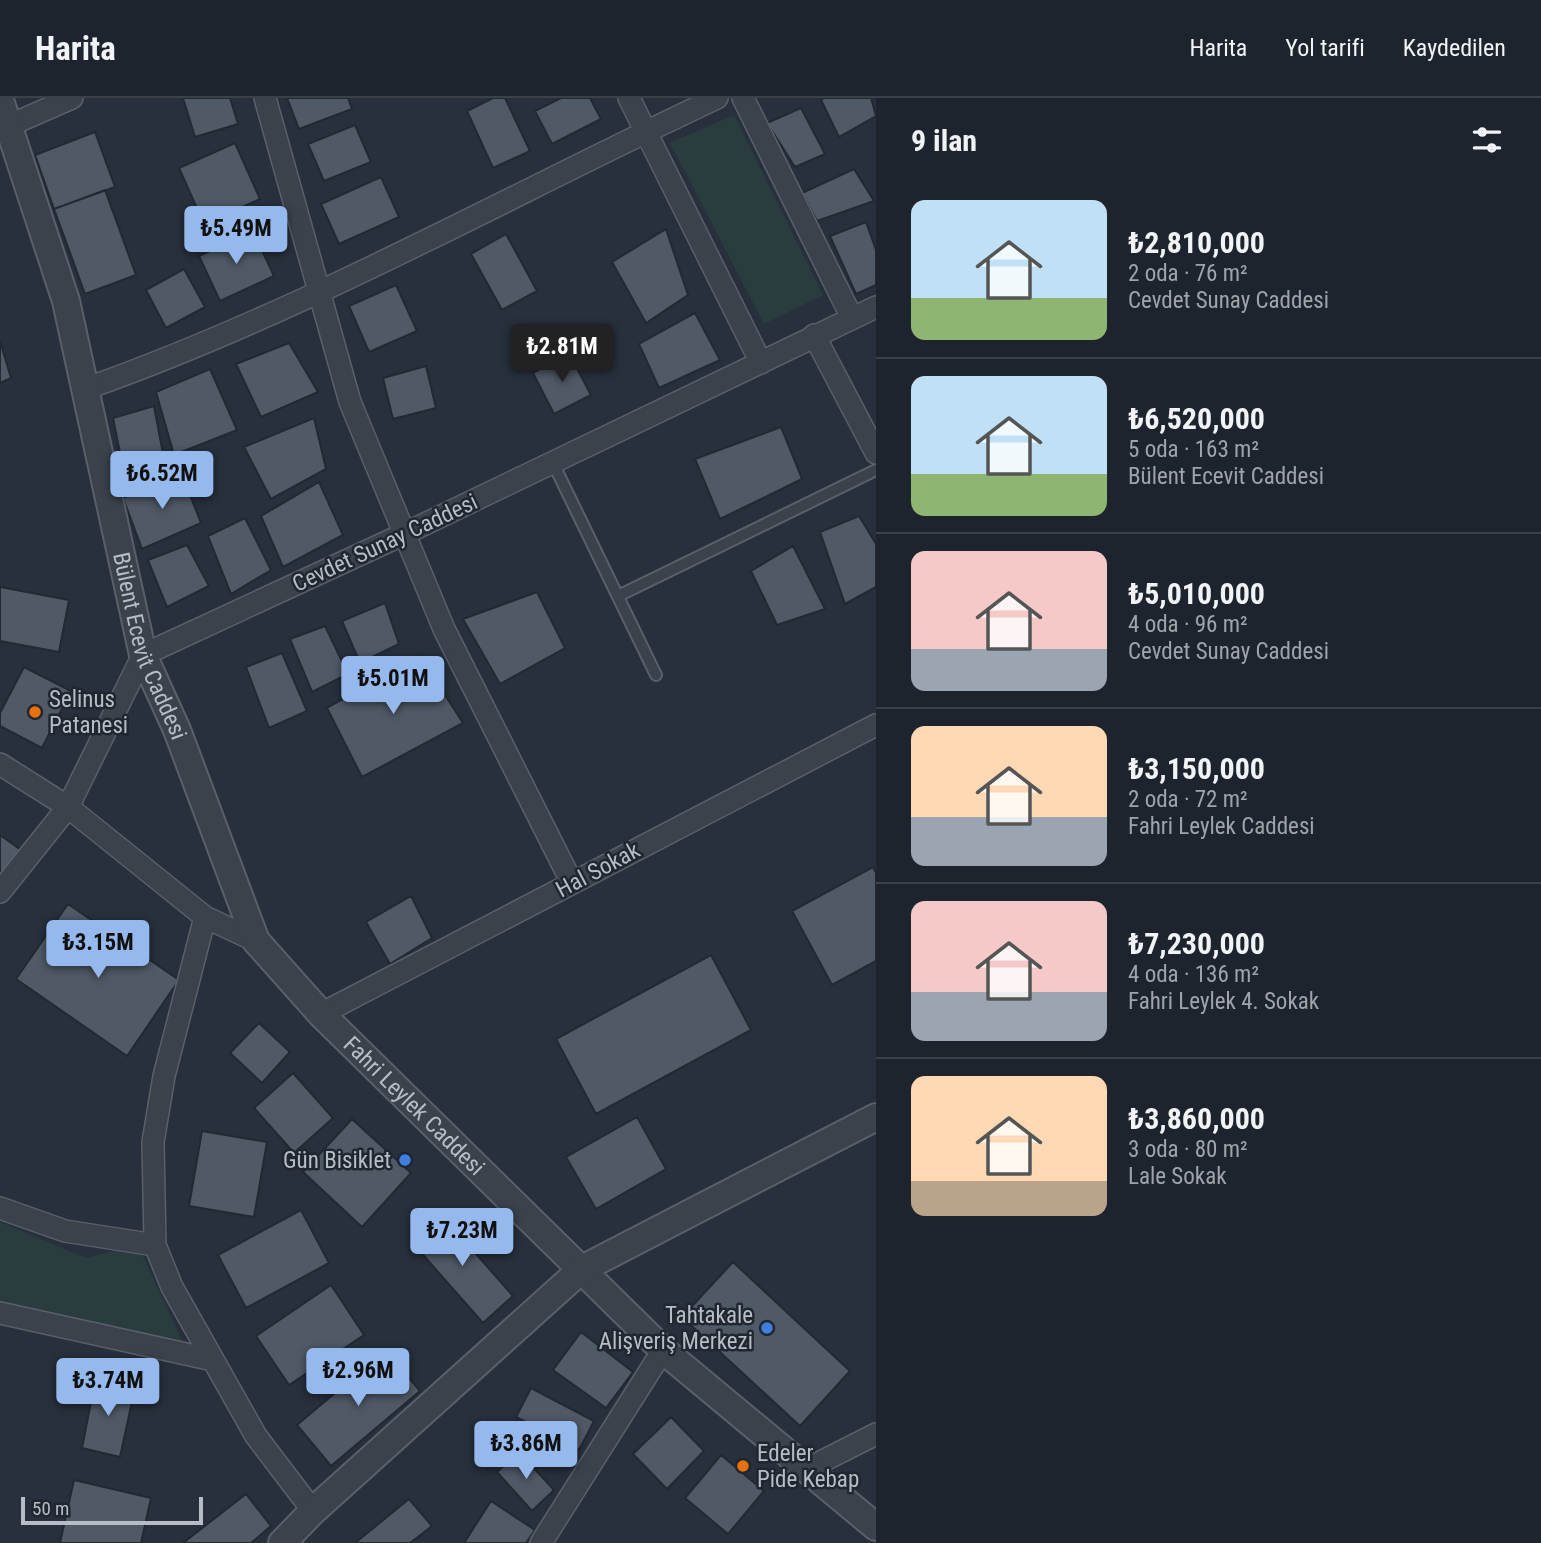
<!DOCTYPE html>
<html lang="tr">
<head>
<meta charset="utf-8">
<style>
  :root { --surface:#1d242d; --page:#2a3039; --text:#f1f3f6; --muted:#a0a4aa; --line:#3b4149; --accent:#96b9ed }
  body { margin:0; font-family:"Roboto Condensed",sans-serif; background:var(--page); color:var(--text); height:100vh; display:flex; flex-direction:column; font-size:26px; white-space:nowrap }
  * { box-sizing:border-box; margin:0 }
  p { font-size:23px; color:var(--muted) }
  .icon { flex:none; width:38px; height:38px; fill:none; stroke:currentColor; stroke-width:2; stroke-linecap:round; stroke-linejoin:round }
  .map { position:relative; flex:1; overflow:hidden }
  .side { display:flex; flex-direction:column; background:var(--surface); width:665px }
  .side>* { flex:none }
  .scale { position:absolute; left:21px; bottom:18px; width:182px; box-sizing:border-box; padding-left:7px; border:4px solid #b7bdc7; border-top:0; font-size:19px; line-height:24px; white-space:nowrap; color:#b7bdc7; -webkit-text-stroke:5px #202731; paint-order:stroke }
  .price { position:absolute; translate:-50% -60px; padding:0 16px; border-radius:7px; background:var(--accent); color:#111; font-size:23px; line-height:46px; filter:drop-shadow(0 2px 4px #0008) }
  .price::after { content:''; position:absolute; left:50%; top:42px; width:21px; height:16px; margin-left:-10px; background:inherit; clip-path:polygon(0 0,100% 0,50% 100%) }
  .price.selected { background:#222; color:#fff }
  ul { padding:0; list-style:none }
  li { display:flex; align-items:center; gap:21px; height:175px; padding:0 35px }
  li+li { border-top:2px solid var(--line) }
  li span { display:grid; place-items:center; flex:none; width:196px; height:140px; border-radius:14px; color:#555 }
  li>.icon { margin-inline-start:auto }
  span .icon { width:84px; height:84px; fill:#fffc; stroke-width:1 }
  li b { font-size:30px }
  h2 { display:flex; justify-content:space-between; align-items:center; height:84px; padding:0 35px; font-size:30px }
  header { display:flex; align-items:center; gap:42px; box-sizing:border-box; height:98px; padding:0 35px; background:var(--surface); border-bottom:2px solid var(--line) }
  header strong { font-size:33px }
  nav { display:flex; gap:38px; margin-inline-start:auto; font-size:24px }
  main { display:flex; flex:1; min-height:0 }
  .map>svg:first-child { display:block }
  .green { fill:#2a3d3e }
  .building { fill:#505a67; stroke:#222933; stroke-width:2 }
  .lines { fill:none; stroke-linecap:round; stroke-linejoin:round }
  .service-casing { stroke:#59606a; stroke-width:14 }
  .minor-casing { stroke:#59606a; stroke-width:24 }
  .tertiary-casing { stroke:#59606a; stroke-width:30 }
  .service { stroke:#3b424c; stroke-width:10 }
  .minor { stroke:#3b424c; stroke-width:21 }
  .tertiary { stroke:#3b424c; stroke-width:26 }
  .food-dot { fill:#e8710a; stroke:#202731; stroke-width:2.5 }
  .shop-dot { fill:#3f7fe0; stroke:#202731; stroke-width:2.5 }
  .labels { text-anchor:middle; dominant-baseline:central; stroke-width:5; stroke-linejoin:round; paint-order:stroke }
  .street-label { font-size:23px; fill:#b7bdc7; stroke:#202731 }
  .poi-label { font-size:23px; fill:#b7bdc7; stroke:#202731; text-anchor:start }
</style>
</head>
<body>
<header>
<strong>Harita</strong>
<nav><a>Harita</a><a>Yol tarifi</a><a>Kaydedilen</a></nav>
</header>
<main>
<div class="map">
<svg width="876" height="1445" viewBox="0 0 876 1445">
  <rect width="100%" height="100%" fill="#27303c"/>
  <path class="green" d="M734,17L823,197L764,226L670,45Z
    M0,1124L86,1160L138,1147L184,1247L0,1208Z"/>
  <path class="building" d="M183,0H230L238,26L195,39Z
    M287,0H348L352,11L299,31Z
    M493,0H505L530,53L493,70L467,13Z
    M561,0H590L601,21L552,46L535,13Z
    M824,0H871L876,18L839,39L821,2Z
    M801,10L825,56L795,69L767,25Z
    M355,27L371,64L324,83L308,46Z
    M95,34L115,89L54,111L35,57Z
    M235,45L260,101L204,126L179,70Z
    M854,71L874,103L817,123L802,95Z
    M381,79L399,119L339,146L321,106Z
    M105,92L136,177L85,196L54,111Z
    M866,124L876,152V187L856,196L830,138Z
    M666,131L688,197L646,225L612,164Z
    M253,133L274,178L220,203L199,158Z
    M506,136L537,193L502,212L471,156Z
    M184,171L205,209L166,230L146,192Z
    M396,187L417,233L369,254L349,208Z
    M695,215L720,262L659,290L639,246Z
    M0,243L11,280L0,285Z
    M289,245L318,294L261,319L236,266Z
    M569,255L591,297L554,316L533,275Z
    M426,268L436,310L393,321L383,280Z
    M210,271L237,332L174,357L156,294Z
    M154,308L164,361L124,375L113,320Z
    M314,320L326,371L271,401L244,349Z
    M781,329L802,381L720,421L695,361Z
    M181,374L201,425L142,451L123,400Z
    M319,384L343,437L283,469L261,418Z
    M859,418L876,446V489L845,506L820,434Z
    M245,420L271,472L231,496L208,438Z
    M187,447L209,488L167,509L148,462Z
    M793,448L825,511L777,527L751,473Z
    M0,489L69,502L59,554L0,543Z
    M537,494L565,550L500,586L463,521Z
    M385,505L399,546L360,565L342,523Z
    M325,528L348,576L312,594L290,541Z
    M282,555L307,613L269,630L246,569Z
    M420,558L463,625L362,679L327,610Z
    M24,569L71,593L42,650L0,628V615Z
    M0,737L24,754L0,788Z
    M873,769L876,775V863L832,887L792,813Z
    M411,798L432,840L390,866L366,824Z
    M68,806L179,882L127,958L16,881Z
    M711,857L751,932L596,1016L556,941Z
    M259,925L290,954L262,985L230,955Z
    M293,975L333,1020L294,1055L254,1010Z
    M637,1019L666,1071L596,1111L566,1059Z
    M352,1021L411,1075L362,1129L303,1074Z
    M202,1033L267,1044L254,1119L189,1108Z
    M301,1112L329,1165L246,1210L218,1157Z
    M440,1115L513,1198L483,1225L410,1142Z
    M733,1164L850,1273L800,1328L682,1219Z
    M331,1187L364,1237L289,1287L256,1238Z
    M581,1234L633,1274L606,1310L553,1272Z
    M386,1252L420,1293L331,1368L297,1327Z
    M95,1283L135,1290L120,1359L82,1350Z
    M531,1290L594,1323L579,1352L516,1319Z
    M671,1319L704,1353L667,1391L633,1356Z
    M519,1354L554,1392L532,1413L497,1374Z
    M721,1357L764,1393L728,1436L685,1400Z
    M74,1382L151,1400L141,1445H60Z
    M246,1396L271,1428L251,1445H183Z
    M409,1401L432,1428L410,1445H355Z
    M491,1403L535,1432L526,1445H464Z"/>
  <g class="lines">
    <g class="service-casing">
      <path id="service" d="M553,365L656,577
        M618,498L876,372"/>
    </g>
    <g class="minor-casing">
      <path id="minor" d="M265,0L350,304L444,531L572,785
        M629,0L761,265
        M743,0L852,220
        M8,28L72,0
        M814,237L876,355
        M85,291C303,214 508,98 717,0
        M0,666L68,709L205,819L256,843
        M0,794L68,709L143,557L404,436L876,209
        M205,819L164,978L153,1044L155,1147L172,1189L256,1338L313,1413
        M321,916L876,627
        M0,1110L65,1133L155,1147
        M0,1215L213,1262
        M807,1371L876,1336
        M541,1445L663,1252"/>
    </g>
    <g class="tertiary-casing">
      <g id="tertiary">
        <path id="s1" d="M0,2L66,203L143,557L177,632L256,843L321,916L663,1252L876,1429"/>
        <path d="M282,1445L313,1413L582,1171L876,1019"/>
      </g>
    </g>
    <use href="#service" class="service"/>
    <use href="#minor" class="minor"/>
    <use href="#tertiary" class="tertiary"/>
  </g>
  <g class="food-dot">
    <circle cx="35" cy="614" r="7"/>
    <circle cx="743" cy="1368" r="7"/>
  </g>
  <g class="shop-dot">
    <circle cx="405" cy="1062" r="7"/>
    <circle cx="767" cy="1230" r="7"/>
  </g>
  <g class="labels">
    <g class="street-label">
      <text transform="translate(385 445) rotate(-25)">Cevdet Sunay Caddesi</text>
      <text stroke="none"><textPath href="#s1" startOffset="567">Bülent Ecevit Caddesi</textPath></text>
      <text transform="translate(598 772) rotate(-28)">Hal Sokak</text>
      <text stroke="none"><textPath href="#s1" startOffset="1110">Fahri Leylek Caddesi</textPath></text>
    </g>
    <g class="poi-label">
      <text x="49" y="601">Selinus<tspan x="49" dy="26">Patanesi</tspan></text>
      <text x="391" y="1062" text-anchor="end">Gün Bisiklet</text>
      <text x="753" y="1217" text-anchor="end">Tahtakale<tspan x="753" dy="26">Alişveriş Merkezi</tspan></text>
      <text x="757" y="1355">Edeler<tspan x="757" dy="26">Pide Kebap</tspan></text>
    </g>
  </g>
</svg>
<div class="scale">50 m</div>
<b class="price" style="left:236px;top:168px">₺5.49M</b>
<b class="price selected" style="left:562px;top:286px">₺2.81M</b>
<b class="price" style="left:162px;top:413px">₺6.52M</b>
<b class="price" style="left:393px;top:618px">₺5.01M</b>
<b class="price" style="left:98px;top:882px">₺3.15M</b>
<b class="price" style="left:462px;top:1170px">₺7.23M</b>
<b class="price" style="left:358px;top:1310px">₺2.96M</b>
<b class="price" style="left:108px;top:1320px">₺3.74M</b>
<b class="price" style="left:526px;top:1383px">₺3.86M</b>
</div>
<section class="side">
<h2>9 ilan<svg class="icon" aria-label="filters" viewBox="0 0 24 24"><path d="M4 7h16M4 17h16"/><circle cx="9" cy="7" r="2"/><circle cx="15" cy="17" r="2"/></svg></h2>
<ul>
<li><span style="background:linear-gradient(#bfe0f5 70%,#8fb573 0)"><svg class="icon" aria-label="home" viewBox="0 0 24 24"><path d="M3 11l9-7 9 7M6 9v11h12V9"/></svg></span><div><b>₺2,810,000</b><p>2 oda · 76 m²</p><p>Cevdet Sunay Caddesi</p></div></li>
<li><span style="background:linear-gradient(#bfe0f5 70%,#8fb573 0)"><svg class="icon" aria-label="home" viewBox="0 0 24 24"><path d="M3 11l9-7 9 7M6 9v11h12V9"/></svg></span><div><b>₺6,520,000</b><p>5 oda · 163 m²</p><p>Bülent Ecevit Caddesi</p></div></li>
<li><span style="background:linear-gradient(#f6c9c9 70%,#9aa5b1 0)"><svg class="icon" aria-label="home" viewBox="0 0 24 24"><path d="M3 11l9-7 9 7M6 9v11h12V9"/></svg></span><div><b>₺5,010,000</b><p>4 oda · 96 m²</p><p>Cevdet Sunay Caddesi</p></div></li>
<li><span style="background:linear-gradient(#ffd9b3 65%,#9aa5b1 0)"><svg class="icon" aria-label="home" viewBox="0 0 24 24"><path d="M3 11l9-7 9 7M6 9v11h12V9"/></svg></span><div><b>₺3,150,000</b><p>2 oda · 72 m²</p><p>Fahri Leylek Caddesi</p></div></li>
<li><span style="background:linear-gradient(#f6c9c9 65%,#9aa5b1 0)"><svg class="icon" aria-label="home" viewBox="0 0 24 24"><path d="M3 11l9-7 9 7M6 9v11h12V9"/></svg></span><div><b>₺7,230,000</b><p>4 oda · 136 m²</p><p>Fahri Leylek 4. Sokak</p></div></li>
<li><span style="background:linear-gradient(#ffd9b3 75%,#b9a48a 0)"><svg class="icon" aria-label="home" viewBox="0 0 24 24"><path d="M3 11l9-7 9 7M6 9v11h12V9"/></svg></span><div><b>₺3,860,000</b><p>3 oda · 80 m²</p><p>Lale Sokak</p></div></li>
</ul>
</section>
</main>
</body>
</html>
